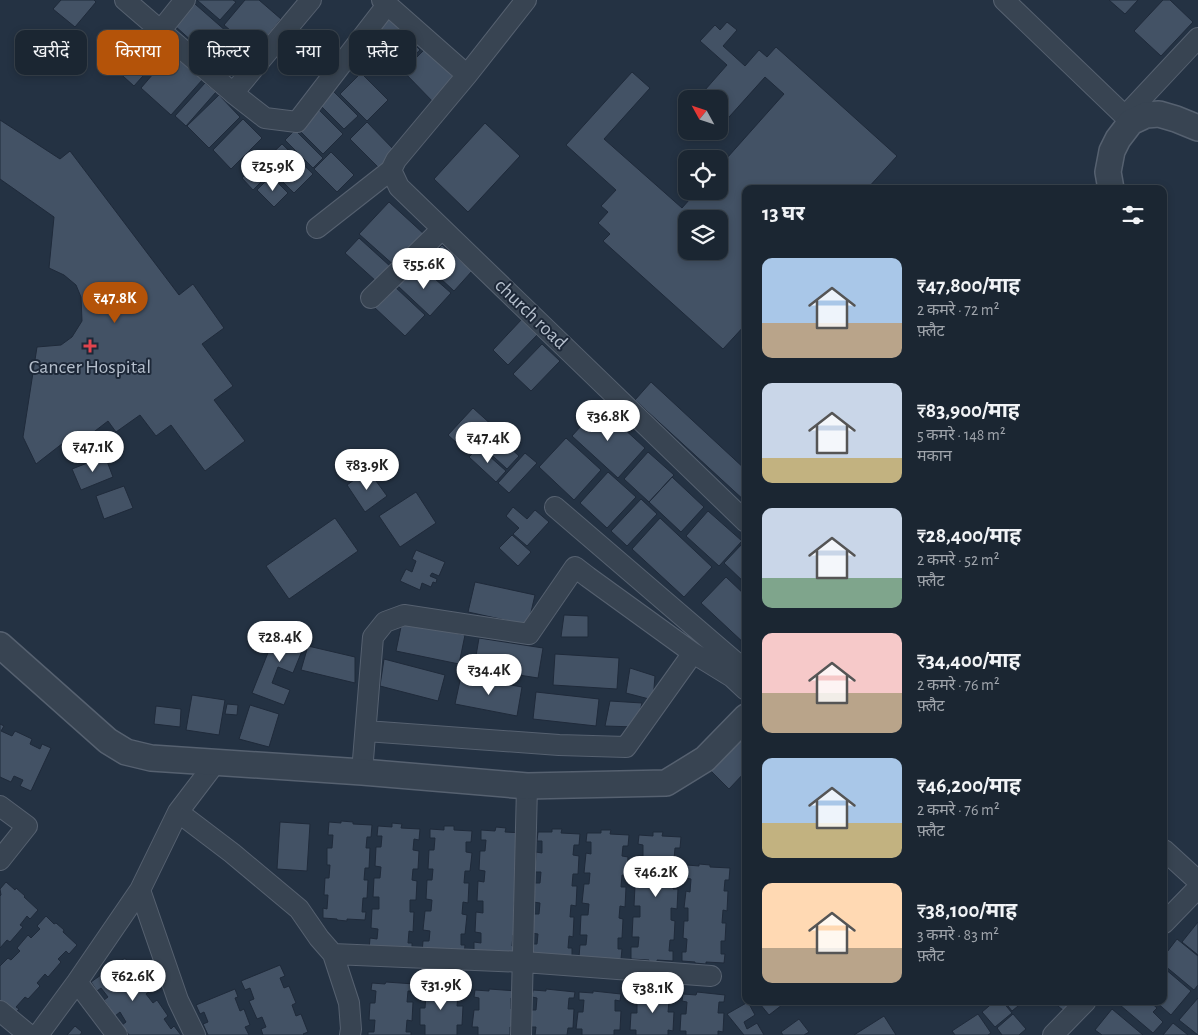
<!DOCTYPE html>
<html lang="hi">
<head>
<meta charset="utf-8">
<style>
  :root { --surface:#1b2632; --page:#28323e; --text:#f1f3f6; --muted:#a0a5ac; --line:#39434d; --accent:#b45309 }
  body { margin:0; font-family:"Alegreya Sans","Noto Sans Devanagari",sans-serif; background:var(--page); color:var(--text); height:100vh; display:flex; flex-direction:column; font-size:19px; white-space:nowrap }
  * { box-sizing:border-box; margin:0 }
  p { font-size:16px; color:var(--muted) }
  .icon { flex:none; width:28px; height:28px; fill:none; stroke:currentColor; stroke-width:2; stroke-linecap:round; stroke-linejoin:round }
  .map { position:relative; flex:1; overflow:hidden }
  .panel { position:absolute; left:742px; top:185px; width:425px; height:820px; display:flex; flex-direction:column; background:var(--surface); border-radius:10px; box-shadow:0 2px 8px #0003,0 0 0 1px var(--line) }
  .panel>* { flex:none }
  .guide { position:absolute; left:15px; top:30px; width:475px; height:45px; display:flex; gap:10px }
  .needle { width:32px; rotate:310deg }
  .controls { position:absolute; left:678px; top:90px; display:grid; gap:10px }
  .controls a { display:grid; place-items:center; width:50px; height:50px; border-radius:10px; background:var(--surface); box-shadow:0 2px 8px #0003,0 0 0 1px var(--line); font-size:25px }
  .price { position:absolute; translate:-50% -42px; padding:0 11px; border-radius:18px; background:#fff; color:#222; font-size:16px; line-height:32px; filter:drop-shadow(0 1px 2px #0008) }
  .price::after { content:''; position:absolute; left:50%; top:30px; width:15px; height:11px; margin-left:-8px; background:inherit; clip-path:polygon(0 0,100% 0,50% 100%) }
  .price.selected { background:var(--accent); color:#fff }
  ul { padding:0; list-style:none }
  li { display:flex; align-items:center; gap:15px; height:125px; padding:0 20px }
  li span { display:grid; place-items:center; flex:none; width:140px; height:100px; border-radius:10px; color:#555 }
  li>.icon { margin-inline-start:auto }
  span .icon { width:60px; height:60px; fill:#fffc; stroke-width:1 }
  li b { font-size:21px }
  h2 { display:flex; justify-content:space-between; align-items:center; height:60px; padding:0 20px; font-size:21px }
  .pill { padding:0 18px; border-radius:10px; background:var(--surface); box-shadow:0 2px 8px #0003,0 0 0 1px var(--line); font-size:18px; line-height:45px }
  .pill.selected { background:var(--accent); color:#fff }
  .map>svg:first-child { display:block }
  .building { fill:#435265; stroke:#1f2a3a; fill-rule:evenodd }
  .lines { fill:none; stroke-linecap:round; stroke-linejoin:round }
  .minor-casing { stroke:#566170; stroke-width:22 }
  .tertiary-casing { stroke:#566170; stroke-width:28 }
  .minor { stroke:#384452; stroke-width:20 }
  .tertiary { stroke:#384452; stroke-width:25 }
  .health-dot { fill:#e0444e; stroke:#1d2838; stroke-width:2 }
  .labels { text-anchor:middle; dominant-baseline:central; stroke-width:4; stroke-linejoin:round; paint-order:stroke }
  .street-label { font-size:20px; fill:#b5bfcc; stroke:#1d2838 }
  .poi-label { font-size:20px; fill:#b5bfcc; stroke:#1d2838 }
</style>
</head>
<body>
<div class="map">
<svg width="1198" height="1035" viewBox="0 0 1198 1035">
  <rect width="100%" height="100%" fill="#243243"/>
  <path class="building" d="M61,0H94L96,2L75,27L53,9Z
    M197,0H233L236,2L220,20Z
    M245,0H259L281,19L255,51L224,25Z
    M1109,0H1138L1125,14Z
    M1163,0H1170L1193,22L1161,56L1134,31Z
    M195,4L243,46L223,69L175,26Z
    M388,17L420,50L401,68L369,36Z
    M727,22L737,30L723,46L745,66L759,50L767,57L776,47L897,156L867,189H746V324L723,349L603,241L610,234L598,223L608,212L601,206L616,190L566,145L632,72L650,88L604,139L682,208L697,191H719V167L784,94L765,77L721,126L719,124V99H697L727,65L700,41L715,25L720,30ZM686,219H719V251H686Z
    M146,32L166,50L134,86L114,68Z
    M425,49L459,83L436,105L403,71Z
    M172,52L203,79L171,115L141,88Z
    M361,73L388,100L367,121L340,94Z
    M205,83L216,92L186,126L175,116Z
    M333,91L358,116L344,129L320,105Z
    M219,95L240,117L209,148L187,126Z
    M319,110L343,134L323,154L299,130Z
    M243,119L262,138L231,169L213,150Z
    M0,120L60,159L70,151L179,295L193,284L224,328L202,344L233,386L214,400L245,441L205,471L171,425L156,436L140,415L116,432L108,421L82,441L76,433L36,464L23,437L37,347L61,345L72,337L82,321L81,297L76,285L64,275L49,268L54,217L0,179Z
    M367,122L396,152L380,169L350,139Z
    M485,123L520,156L468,212L434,179Z
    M295,130L323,158L313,168L285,140Z
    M282,144L313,174L294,193L263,162Z
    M331,152L354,175L337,192L314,169Z
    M260,160L271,172L253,190L242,178Z
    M271,176L288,193L274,207L257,190Z
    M389,202L425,235L396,267L359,234Z
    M359,238L391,267L377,282L345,253Z
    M442,245L472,271L454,291L424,263Z
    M418,264L451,293L430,316L398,286Z
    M394,286L425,315L405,336L374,307Z
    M522,319L538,334L508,365L493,350Z
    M542,344L560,361L531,391L513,374Z
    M651,382L746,470V502L635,400Z
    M599,406L645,448L618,478L572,436Z
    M473,408L494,427L469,454L448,435Z
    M494,433L519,456L507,469L482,446Z
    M566,438L601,470L574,500L539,467Z
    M479,447L506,471L496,482L469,457Z
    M648,452L674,475L649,502L624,479Z
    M525,453L537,463L509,493L498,483Z
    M105,456L113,477L81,490L72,469Z
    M368,470L387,496L365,512L347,485Z
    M608,472L636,497L607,528L580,503Z
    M672,477L704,507L681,532L649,502Z
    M124,486L133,508L104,519L96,496Z
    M416,492L436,523L400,547L379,516Z
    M641,499L657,514L627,546L611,531Z
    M513,507L527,519L535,510L549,522L527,546L513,534L519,528L506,516Z
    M708,511L742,541L719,566L686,536Z
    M335,518L358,551L289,599L266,566Z
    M660,518L712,567L684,597L632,549Z
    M512,535L531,552L518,566L499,548Z
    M742,544L746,547V584L724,563Z
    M416,550L445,562L439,576L432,573L430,576L437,579L436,583L433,582L431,587L422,583L420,590L400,581L406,569L412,572L416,561L412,559Z
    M726,577L746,596V645L701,603Z
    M475,582L535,595L528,625L468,612Z
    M564,615L588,616V637H561Z
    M402,622L465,635L459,664L396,651Z
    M279,625L308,636L293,673L278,667L272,683L290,690L284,705L252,693Z
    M479,638L543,648L538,678L474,668Z
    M308,646L355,657V683L301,670Z
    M555,654L619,658L617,689L553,685Z
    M384,659L445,675L438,701L380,686Z
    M630,668L655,676L653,700L626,693Z
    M461,676L522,687L517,716L455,704Z
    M536,692L599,699L596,726L533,719Z
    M192,695L225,700L219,735L186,730Z
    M610,701L642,703L636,727L605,726Z
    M227,704L238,705L237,715L225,714Z
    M250,705L279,714L269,747L239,739Z
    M156,706L181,709L180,727L154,724Z
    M0,724L4,726L1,731L12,736L15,731L32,739L30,744L40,749L42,744L51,748L31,791L20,786L23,780L14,776L11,782L0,777Z
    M746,734V771L729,789L711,771Z
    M341,821L353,822V824L372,825L371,837H367L366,848H370L369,868H365L364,880H368L367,898H363L362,912H366L365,920L347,919V921L337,920V919L323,918V908L327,909L328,895H324L325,878H329L330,865H327V848H332L333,835H328L329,822L341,823Z
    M280,822L310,824L307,871L277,869Z
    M392,823L402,824L401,828L420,829L419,840L414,839L413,850L419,851L418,869H413L412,880L417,881L416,900H410V912H414L413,932L409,931L408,943H412V953L369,950L370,938L377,939L378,929L371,928L372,909H379V897H373L374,878H380L381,867L375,866L376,847H381L382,836H377L378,826L392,827Z
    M444,826H454V830L472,831L471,842H466V852L472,853L470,871H465L464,883H469L468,903L463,902L462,914L467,915L465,934H461V945H465L464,955L422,953L423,941H429L430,931L423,930L425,911H431L432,900L426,899L427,880H432L433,869H428L429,850H434L435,838H430V829L444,830Z
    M496,827L506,828L505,832L524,833L514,904V916H518L517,935H513L512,946L517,947L516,957L474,954V942L481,943V933L475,932L476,912L483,913V901H477L478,881L484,882L485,871L479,870L480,851H485L486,840H481V830L495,831Z
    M552,829H562L561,833L580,834L579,845H574L573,855L579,856L578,874H573L572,886H577L576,906L571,905L570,917H574L573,937L569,936L568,948H572V958L530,955L531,944H537L538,934L531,933L533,914H539L540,903L533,902L535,883H540L541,872H535L536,852L542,853V841H537L538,832H552Z
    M601,830H611L610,834L629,835L628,846H623L622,856L628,857L627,875H622L621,887H626L625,907L620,906L619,918L623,919L622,938H618V949H622L621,959L579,957L580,945H586L587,935H580L581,915H588L589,904L582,903L584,884H589L590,873H584L586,853L591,854V842H586L587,833H601Z
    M653,832H663L662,836L681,837L680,848H675L674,859H680L679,878L674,877L673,889H678L677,909L671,908V920L675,921L674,940H670L669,951H673V961L657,960V964H649V960L631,959V947H638L639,937H632L633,917H640V906H634L635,886H641L642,875H636L637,856H643V845L638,844L639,835L653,836Z
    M699,864L710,865V867L730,868L729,880H725L724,891H728L727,911L723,910L722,923H726L725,941H721V954H725L724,963L706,962V964L695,963V962L682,961V952H686L687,939L683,938L684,921H688V908H684L686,891L690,892L691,879L686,878L687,865L699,866Z
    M6,882L15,890L16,888L25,896L24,897L38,910L30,919L27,916L20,925L23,927L10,942L7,940L0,948V896L1,895L0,889Z
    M46,916L54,924L56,923L64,930L63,932L77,945L69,954L66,951L58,959L61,962L48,977L45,974L37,983L40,986L28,999L25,997L16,1007L19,1009L13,1016L0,1004V966L8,958L11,960L20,951L17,948L28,935L31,938L40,929L37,926Z
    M1198,922V955L1182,942Z
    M1177,939L1198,956V985L1194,990L1164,965V956Z
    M125,958L132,968L128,970L134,979L139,976L150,991L146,994L153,1003L157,1000L168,1016L164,1019L171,1029L174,1026L181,1035H129L122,1025L126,1022L120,1012L115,1016L104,1000L108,997L101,988L97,991L91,982Z
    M280,965L285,976L280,978L284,988L289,986L296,1003L292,1005L296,1016L301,1014L308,1032L303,1034L304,1035H263L261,1029L266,1027L262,1017L257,1019L249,1001L254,999L250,988L245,990L241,981Z
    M1164,968L1191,991L1171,1015L1155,1001H1164Z
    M386,982L414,984L413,991H408L407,1002H413L412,1021L407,1020L406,1032H411V1035H368V1032H374L375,1020H369L370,1003H375L376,991L371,990L372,983L385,984Z
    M435,986L463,989V995H458L457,1006H463L462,1025H457V1035H425V1025H420V1008H425L426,996L421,995V988L435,989Z
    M235,989L238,997L235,998L240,1011L244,1009L250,1025L245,1027L249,1035H208L203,1024L208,1022L204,1012L200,1014L196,1005Z
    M489,989L517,991L516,998H511V1009H517L515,1028L510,1027V1035H478V1027H472L474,1010H479V998L474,997L475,990L489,991Z
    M546,989L575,992L574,998H569L568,1009H574L573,1028H568L567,1035H535L536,1027H530L531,1010H536L537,998L532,997L533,990L546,991Z
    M593,991L621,994L620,1001L615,1000V1011H621L620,1030H614V1035H582V1029H576L578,1012H583L584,1000H579V992L593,993Z
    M647,992L675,994L674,1001H669L668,1012H674L673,1031L668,1030V1035H636V1030H630L631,1013H637V1000H632L633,993L647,994Z
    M697,992L725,995L724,1002H719L718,1013H724L723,1032L718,1031V1035H686V1031H680L681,1014H686L687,1002L682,1001L683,994L696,995Z
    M1198,998V1035L1179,1020Z
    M763,1001H779L782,1005L769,1015L760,1004Z
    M995,1001H1002L1012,1013L995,1027L982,1012Z
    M1004,1001H1024L1012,1011Z
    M1052,1001H1083L1070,1016Z
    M1124,1001H1149L1157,1008L1153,1012L1163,1022L1153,1033L1120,1005Z
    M748,1002L755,1015L744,1022L747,1029L757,1023L764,1035H744L727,1014Z
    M1112,1009L1143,1035H1102L1095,1030Z
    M978,1014L991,1033L988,1035H955L952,1031Z
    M1013,1014L1026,1029L1019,1035H1002L997,1028Z
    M884,1016L896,1035H854Z
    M799,1019L809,1032L804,1035H783L781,1032Z
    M1173,1023L1188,1035H1163Z
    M75,1026L82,1032L80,1035H67Z"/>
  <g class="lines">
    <g class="minor-casing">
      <path id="minor" d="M125,0L233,93L265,118L297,122L387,5
        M382,0L467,75
        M526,0L467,75L396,160L391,170L399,187L746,522
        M1004,0L1131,122
        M161,30L185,0
        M233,93L311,0
        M1125,116L1198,38
        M317,228L391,170
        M371,298L442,229
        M555,507L746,671
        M366,731L559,745L626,747L693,653
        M362,772L373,637L385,622L404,615L529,634L575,567L588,577L693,653L732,677L746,690
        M0,806L27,826L0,860
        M178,812L232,853L299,909L319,938L333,954L349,1003L351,1029L350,1035
        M1164,850L1198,881
        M140,890L178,1000L195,1035
        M1164,923L1198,888
        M333,954L524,962L711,976
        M77,982L117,1035
        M0,1011L29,1035
        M38,1035L77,982L140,890L178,812L216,762
        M521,1035L527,786
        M1053,1035L1086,1001"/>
    </g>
    <g class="tertiary-casing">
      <path id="tertiary" d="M1111,189L1108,172L1112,151L1118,139L1131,122L1146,115L1159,114L1176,119L1198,128
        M0,645L108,741L126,752L151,758L362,772L527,786L666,783L705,759L746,717"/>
    </g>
    <use href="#minor" class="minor"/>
    <use href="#tertiary" class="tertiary"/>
  </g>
  <path class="health-dot" d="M87.5 338.5h5v5h5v5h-5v5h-5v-5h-5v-5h5z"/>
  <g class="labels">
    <g class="street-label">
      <text transform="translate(531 314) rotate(44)">church road</text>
    </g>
    <g class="poi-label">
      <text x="90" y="367">Cancer Hospital</text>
    </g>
  </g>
</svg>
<div class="controls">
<a><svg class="needle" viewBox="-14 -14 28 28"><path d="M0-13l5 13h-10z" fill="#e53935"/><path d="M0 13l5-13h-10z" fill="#a0a5ac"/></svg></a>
<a><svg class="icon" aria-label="locate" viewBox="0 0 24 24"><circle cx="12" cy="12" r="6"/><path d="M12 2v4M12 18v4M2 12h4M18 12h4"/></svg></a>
<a><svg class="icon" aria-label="layers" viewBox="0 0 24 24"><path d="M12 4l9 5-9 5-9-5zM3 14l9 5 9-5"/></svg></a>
</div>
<b class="price" style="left:273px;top:192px">₹25.9K</b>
<b class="price" style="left:424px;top:290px">₹55.6K</b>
<b class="price selected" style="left:115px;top:324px">₹47.8K</b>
<b class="price" style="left:608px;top:442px">₹36.8K</b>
<b class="price" style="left:488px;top:464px">₹47.4K</b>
<b class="price" style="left:93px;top:473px">₹47.1K</b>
<b class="price" style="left:367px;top:491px">₹83.9K</b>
<b class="price" style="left:280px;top:663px">₹28.4K</b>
<b class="price" style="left:489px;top:696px">₹34.4K</b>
<b class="price" style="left:656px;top:898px">₹46.2K</b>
<b class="price" style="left:133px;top:1002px">₹62.6K</b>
<b class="price" style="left:441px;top:1011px">₹31.9K</b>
<b class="price" style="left:653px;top:1014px">₹38.1K</b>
<div class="guide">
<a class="pill">खरीदें</a>
<a class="pill selected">किराया</a>
<a class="pill">फ़िल्टर</a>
<a class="pill">नया</a>
<a class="pill">फ़्लैट</a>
</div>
<section class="panel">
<h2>13 घर<svg class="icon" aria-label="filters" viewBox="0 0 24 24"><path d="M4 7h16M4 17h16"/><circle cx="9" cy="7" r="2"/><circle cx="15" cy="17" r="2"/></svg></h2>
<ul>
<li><span style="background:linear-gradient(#a9c7e8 65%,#b9a48a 0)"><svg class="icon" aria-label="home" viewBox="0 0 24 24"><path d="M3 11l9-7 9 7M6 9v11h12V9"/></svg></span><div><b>₹47,800/माह</b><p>2 कमरे · 72 m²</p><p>फ़्लैट</p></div></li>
<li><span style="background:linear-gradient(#c9d6e8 75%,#c2b280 0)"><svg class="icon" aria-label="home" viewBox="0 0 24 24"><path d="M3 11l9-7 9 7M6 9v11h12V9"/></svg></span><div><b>₹83,900/माह</b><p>5 कमरे · 148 m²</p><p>मकान</p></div></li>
<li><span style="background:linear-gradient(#c9d6e8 70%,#7fa58c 0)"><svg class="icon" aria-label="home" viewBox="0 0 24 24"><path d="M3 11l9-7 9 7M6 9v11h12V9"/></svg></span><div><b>₹28,400/माह</b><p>2 कमरे · 52 m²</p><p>फ़्लैट</p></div></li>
<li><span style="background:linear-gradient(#f6c9c9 60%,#b9a48a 0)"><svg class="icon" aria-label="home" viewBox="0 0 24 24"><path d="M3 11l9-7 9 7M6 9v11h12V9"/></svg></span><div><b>₹34,400/माह</b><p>2 कमरे · 76 m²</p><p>फ़्लैट</p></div></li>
<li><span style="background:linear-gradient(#a9c7e8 65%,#c2b280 0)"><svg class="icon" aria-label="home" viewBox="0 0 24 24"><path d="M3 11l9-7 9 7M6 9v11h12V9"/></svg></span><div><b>₹46,200/माह</b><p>2 कमरे · 76 m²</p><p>फ़्लैट</p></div></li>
<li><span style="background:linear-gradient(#ffd9b3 65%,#b9a48a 0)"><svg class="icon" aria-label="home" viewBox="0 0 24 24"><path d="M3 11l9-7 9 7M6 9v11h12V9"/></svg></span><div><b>₹38,100/माह</b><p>3 कमरे · 83 m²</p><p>फ़्लैट</p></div></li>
</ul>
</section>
</div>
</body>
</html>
